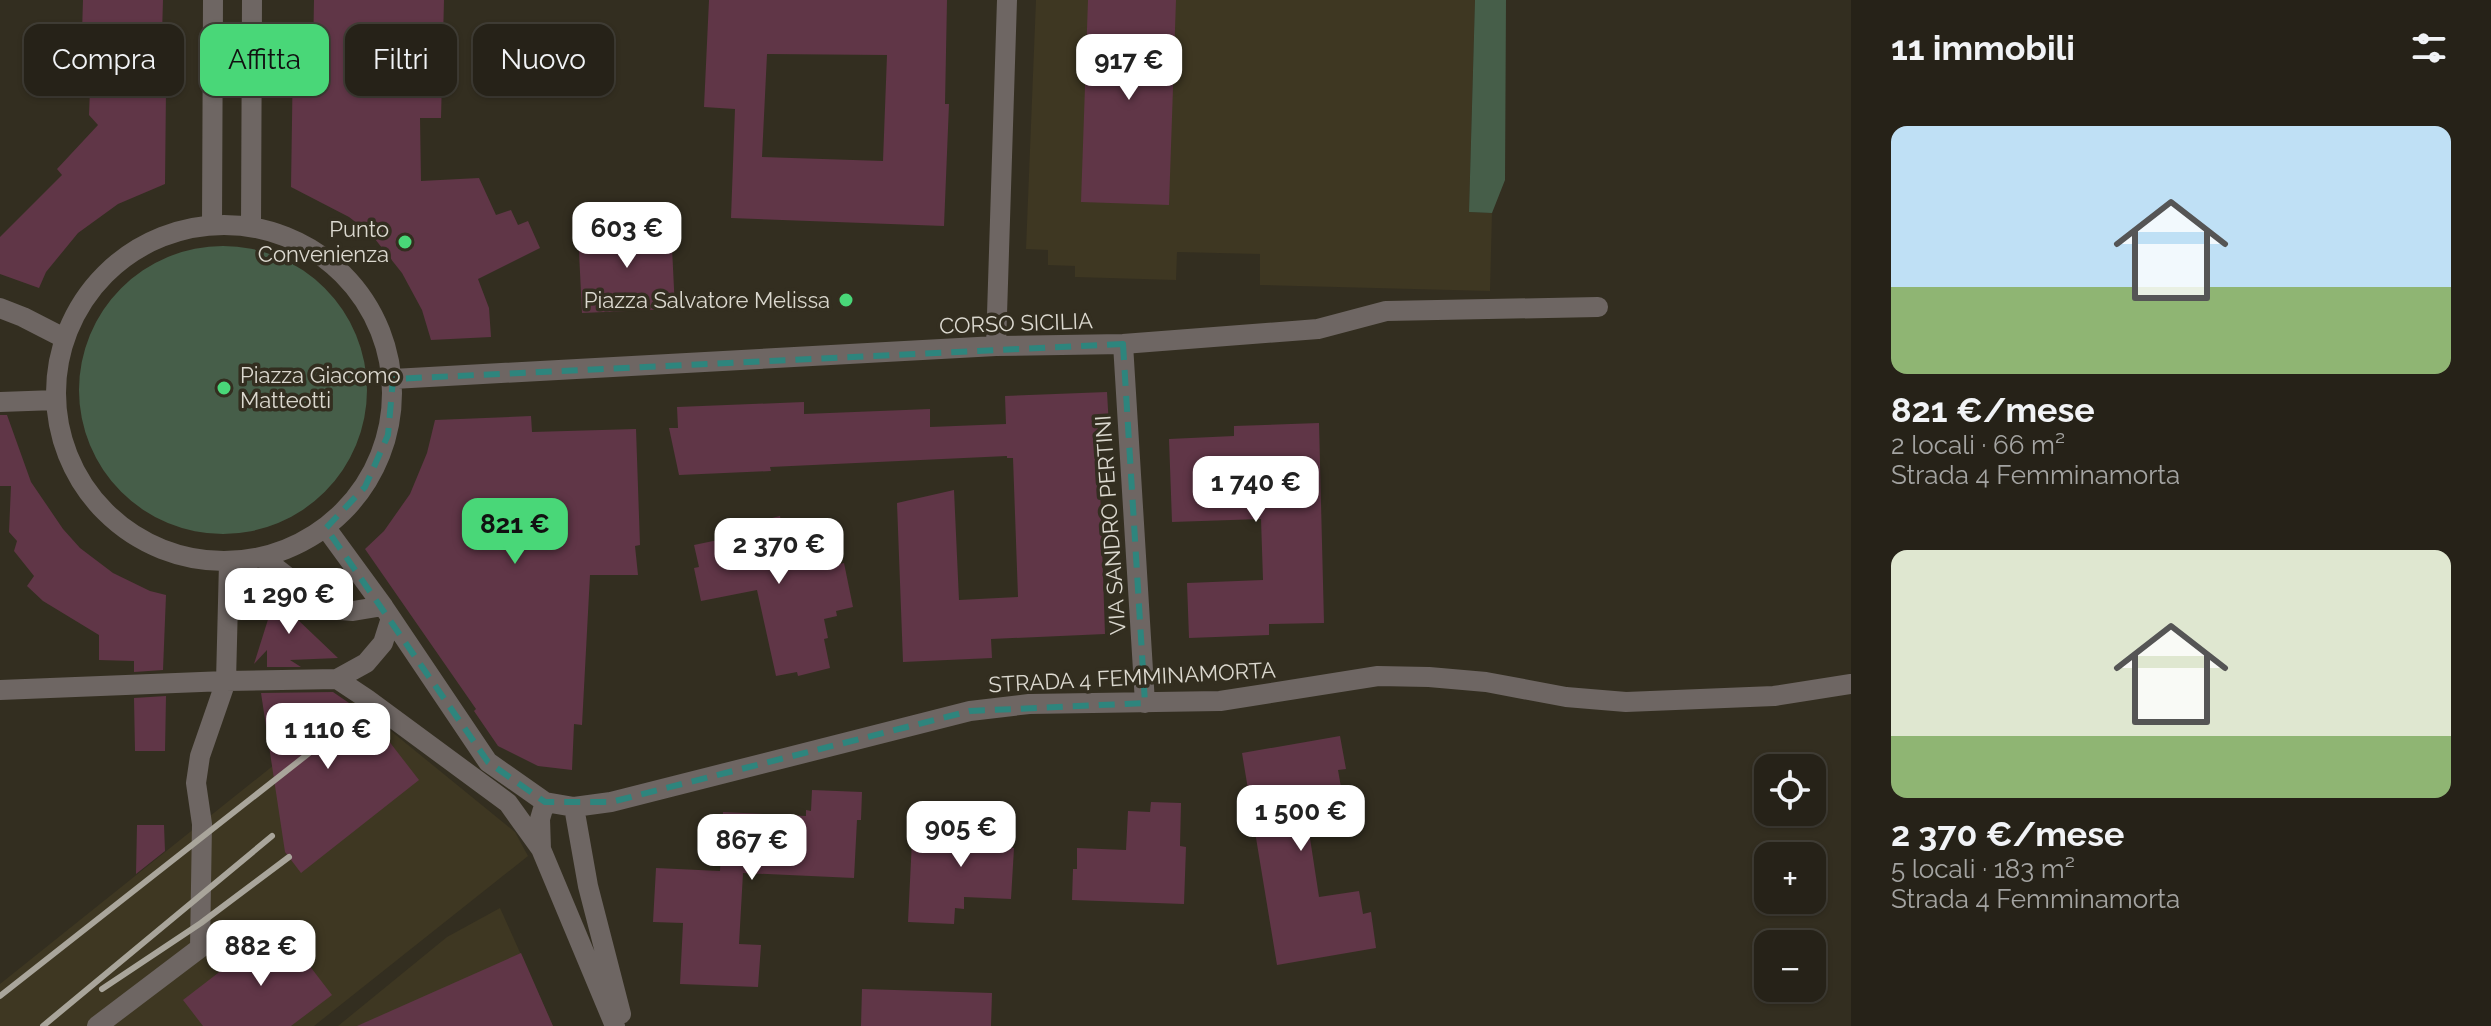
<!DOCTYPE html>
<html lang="it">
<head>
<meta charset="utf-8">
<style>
  :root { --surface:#262218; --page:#322f25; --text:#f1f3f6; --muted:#a4a4a2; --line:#423f37; --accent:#49d778 }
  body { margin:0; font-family:Raleway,sans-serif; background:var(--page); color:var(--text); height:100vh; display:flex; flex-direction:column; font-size:30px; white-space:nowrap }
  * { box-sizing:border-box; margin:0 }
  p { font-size:26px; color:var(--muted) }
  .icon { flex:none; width:44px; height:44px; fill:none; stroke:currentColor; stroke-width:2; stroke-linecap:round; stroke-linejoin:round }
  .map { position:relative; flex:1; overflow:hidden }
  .sheet { display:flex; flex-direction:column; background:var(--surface); width:640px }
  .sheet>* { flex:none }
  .hud { position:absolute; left:24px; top:24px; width:760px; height:72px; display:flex; gap:16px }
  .tools { position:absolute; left:1754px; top:754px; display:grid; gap:16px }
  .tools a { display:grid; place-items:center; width:72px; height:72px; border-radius:16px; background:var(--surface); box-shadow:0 2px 6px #0004,0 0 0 2px var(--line); font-size:40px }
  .price { position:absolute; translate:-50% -68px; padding:0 18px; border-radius:16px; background:#fff; color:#222; font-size:26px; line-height:52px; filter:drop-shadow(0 2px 4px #0008) }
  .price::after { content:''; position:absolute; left:50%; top:48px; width:24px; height:18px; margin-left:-12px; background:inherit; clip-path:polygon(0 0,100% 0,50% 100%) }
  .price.active { background:var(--accent); color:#111 }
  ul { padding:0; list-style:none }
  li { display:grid; align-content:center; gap:16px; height:424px; padding:0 40px }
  li span { display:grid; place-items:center; height:248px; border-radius:16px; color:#555 }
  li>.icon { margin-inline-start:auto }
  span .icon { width:144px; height:144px; fill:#fffc; stroke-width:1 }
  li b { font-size:34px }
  h2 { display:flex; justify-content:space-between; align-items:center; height:96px; padding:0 40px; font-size:34px }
  .pill { padding:0 28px; border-radius:16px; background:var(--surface); box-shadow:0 2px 6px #0004,0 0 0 2px var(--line); font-size:28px; line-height:72px }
  .pill.active { background:var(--accent); color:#111 }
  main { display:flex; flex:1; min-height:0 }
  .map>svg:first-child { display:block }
  .built { fill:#3e3722 }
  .green { fill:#465e49 }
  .building { fill:#603647; fill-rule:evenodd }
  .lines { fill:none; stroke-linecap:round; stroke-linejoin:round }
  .minor { stroke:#6e6663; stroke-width:20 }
  .rail { stroke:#a9a59b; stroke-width:6 }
  .marked { fill:none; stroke:#2e857d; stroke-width:6; stroke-dasharray:16 10; stroke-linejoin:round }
  .poi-dot { fill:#49d778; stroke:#332e20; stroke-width:3 }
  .labels { text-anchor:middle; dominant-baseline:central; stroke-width:7; stroke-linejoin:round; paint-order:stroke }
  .poi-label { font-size:22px; fill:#dbd8cf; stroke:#332e20; text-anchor:end }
  .street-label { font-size:22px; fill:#dbd8cf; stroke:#332e20 }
</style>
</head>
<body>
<main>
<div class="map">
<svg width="1851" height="1026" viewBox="0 0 1851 1026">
  <rect width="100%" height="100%" fill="#332e20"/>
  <path class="built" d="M1036,0H1475L1469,212L1492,213L1490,291L1260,285V254L1177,252L1176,280L1075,277V266L1048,265V250L1026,249Z
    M354,701L515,832L528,856L314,1026H0V984Z
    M500,908L553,1026H338L447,937Z"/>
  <path class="green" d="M1475,0H1506L1505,180L1492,213L1469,212Z
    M79 390a144 144 0 1 1 288 0a144 144 0 1 1-288 0Z"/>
  <path class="building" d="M83,0H163L162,34L82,32Z
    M314,0H444L441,118H420L421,181L479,178L496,215L511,210L518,225L528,221L540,248L478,279L489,308L491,337L431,340L422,310L402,273L371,234L349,217L291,187L293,55H313Z
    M709,0H947L945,104H949L944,226L731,218L735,109L704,107ZM767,54L887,55L883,161L762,157Z
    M1088,0H1176L1169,205L1081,202Z
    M90,89H166L165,184L118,204L78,233L46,272L39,288L0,274V237L62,175L57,169L98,125L89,115Z
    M671,227L675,309L582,313L578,232Z
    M1107,392L1109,427H1098L1105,634L991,639L992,658L903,662L897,503L954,490L959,600L1018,597L1013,458H1007V456L770,467L771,471L679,475L669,428H678L677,407L804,402V414L930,409V427L1006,424L1005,396Z
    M0,415H7L31,482L63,529L80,548L113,573L150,591L166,595L163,670L134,672V661L99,660V635L43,601L27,586L34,576L14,551L17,541L9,532L11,486H0Z
    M531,416L532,432L636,429L640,545L635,546L638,575H590L582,725L574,724L572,770L538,766L498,746L474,711L476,709L365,549L384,531L410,494L427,453L435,420Z
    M1319,423L1324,623L1269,624V635L1189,638L1187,583L1263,580L1261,519L1172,522L1169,439L1234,436V426Z
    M780,516L782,527L816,520L827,567L844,563L853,607L836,611L837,616L824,619L828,638L824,639L830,668L798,676L797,672L776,676L757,590L701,601L694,568L699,567L694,545L718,540L716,532Z
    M281,588L306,608L296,618L338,658L290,660L301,667H267V650L254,664L276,594Z
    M333,692L371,718L419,780L301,873L285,852L261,693Z
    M166,696L165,751H135L134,698Z
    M1340,736L1346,769L1338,770L1342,793L1304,799L1319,897L1359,891L1363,914L1371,912L1376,948L1277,965L1242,753Z
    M812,790L862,792L861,820H857L854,878L743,873L739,944L761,945L758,987L680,984L683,923L653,922L656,868L720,871L723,812L806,816V810L811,811Z
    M1151,802L1181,803L1180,846L1186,847L1184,904L1072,900L1073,869H1077V848L1126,850L1128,811L1150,812Z
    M968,810L1010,811L1008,847L1014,848L1011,899L964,897V909L955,908L954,924L908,922L912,840L966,842Z
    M137,825H164L165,851L136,874Z
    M279,926L332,995L291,1026H203L183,1000Z
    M521,953L553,1026H357Z
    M862,989L992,993L991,1026H861Z"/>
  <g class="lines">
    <path class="minor" d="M212,224L213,0
      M56 393a168 168 0 1 1 336 0a168 168 0 1 1-336 0Z
      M251,226L252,0
      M0,308L23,317L64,338
      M1123,344L1145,703
      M996,346L1007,0
      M393,379L996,346L1123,344L1318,329L1386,311L1598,307
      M0,402L56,400
      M326,528L383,606L488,762L545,802L574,807L611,802L970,711L1029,704L1220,701L1378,676L1429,677L1486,682L1566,697L1626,702L1774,696L1851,684
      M263,558L329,609L353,611L383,606
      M337,679L367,699L508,803L541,849
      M0,690L226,681L337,679L366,663L383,643L391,618
      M545,802L540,819L541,849L615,1026
      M574,807L588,886L621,1014
      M97,1026L200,948L202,824L196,783L200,756L226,681L229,563"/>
    <path class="rail" d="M102,989L201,923L289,857
      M0,996L355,717
      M43,1026L272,836"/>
  </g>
  <path class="marked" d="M1123,344L1145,703L970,711L611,802H545L488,762L326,528L365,487L388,435L393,379Z"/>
  <g class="poi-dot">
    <circle cx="405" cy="242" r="8"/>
    <circle cx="846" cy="300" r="8"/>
    <circle cx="224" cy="388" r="8"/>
  </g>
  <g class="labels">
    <g class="poi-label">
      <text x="389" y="229">Punto<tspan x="389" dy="25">Convenienza</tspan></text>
      <text x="830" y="300">Piazza Salvatore Melissa</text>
      <text x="240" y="375" text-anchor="start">Piazza Giacomo<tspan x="240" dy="25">Matteotti</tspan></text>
    </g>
    <g class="street-label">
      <text transform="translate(1016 323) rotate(-2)">CORSO SICILIA</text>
      <text transform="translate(1110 525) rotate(-94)">VIA SANDRO PERTINI</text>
      <text transform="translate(1132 677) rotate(-3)">STRADA 4 FEMMINAMORTA</text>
    </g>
  </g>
</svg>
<div class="tools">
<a><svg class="icon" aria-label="locate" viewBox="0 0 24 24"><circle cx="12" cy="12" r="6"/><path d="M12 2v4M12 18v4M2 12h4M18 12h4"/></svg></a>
<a>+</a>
<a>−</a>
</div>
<b class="price" style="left:1129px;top:102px">917 €</b>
<b class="price" style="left:627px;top:270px">603 €</b>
<b class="price" style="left:1256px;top:524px">1 740 €</b>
<b class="price active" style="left:515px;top:566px">821 €</b>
<b class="price" style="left:779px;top:586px">2 370 €</b>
<b class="price" style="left:289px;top:636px">1 290 €</b>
<b class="price" style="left:328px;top:771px">1 110 €</b>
<b class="price" style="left:1301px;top:853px">1 500 €</b>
<b class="price" style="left:961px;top:869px">905 €</b>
<b class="price" style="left:752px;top:882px">867 €</b>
<b class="price" style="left:261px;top:988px">882 €</b>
<div class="hud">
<a class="pill">Compra</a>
<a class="pill active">Affitta</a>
<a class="pill">Filtri</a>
<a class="pill">Nuovo</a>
</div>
</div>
<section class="sheet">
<h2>11 immobili<svg class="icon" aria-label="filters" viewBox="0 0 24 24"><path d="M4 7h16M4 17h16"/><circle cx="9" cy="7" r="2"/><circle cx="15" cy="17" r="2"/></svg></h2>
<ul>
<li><span style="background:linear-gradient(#bfe0f5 65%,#8fb573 0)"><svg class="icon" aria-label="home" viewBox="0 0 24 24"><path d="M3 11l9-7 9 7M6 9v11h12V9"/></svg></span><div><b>821 €/mese</b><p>2 locali · 66 m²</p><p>Strada 4 Femminamorta</p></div></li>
<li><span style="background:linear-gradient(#dfe7d0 75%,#8fb573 0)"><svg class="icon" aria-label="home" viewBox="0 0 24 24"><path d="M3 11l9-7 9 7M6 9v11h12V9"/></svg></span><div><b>2 370 €/mese</b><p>5 locali · 183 m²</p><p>Strada 4 Femminamorta</p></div></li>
</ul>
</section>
</main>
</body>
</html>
